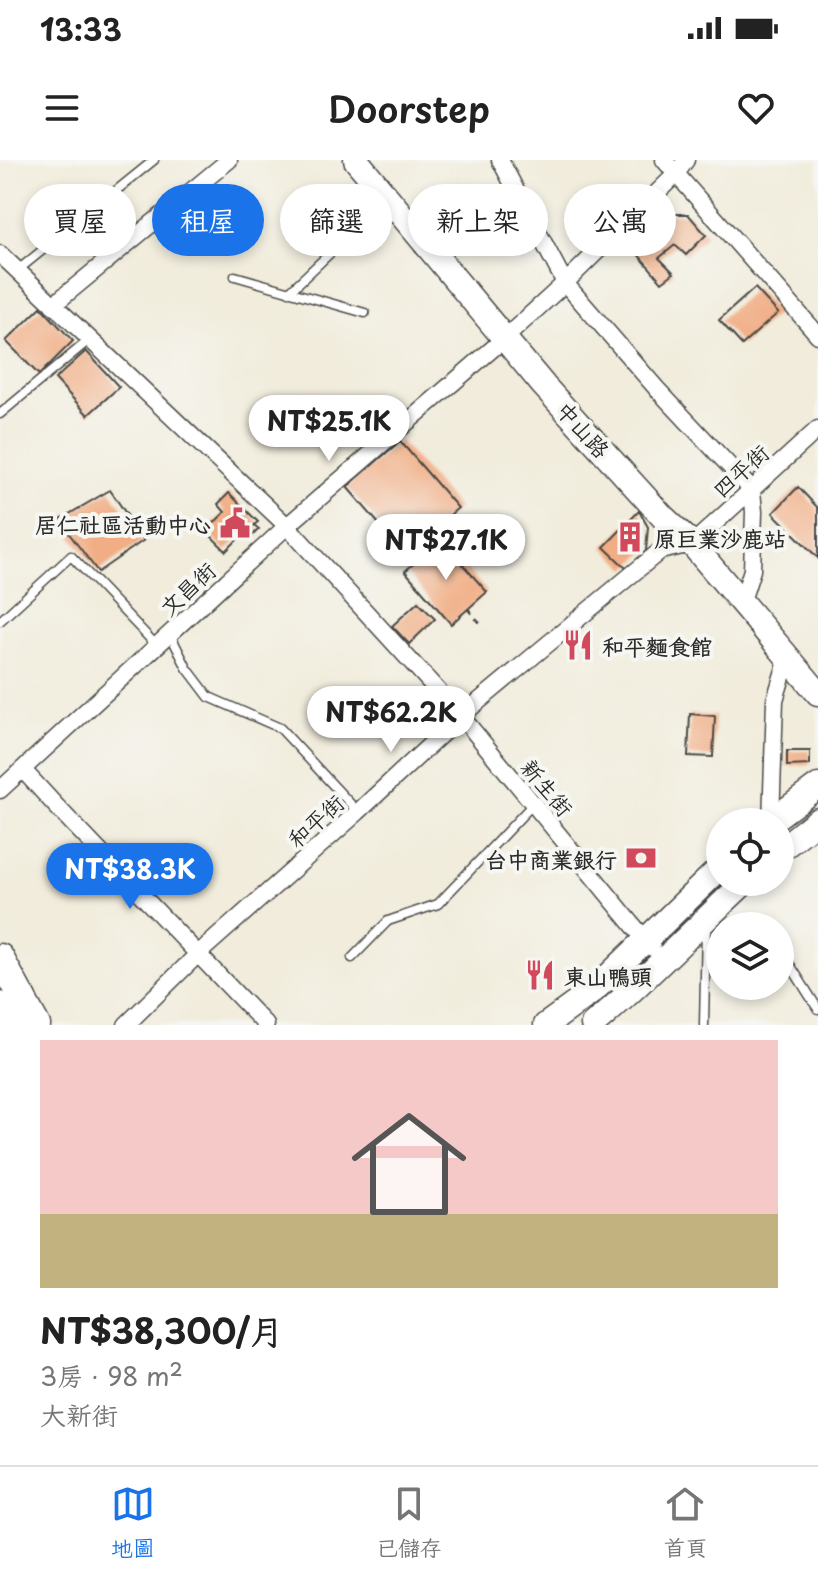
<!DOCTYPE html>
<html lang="zh-TW">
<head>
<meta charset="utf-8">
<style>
  :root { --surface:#fff; --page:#f2f2f2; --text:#222; --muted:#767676; --line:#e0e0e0; --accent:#1a73e8 }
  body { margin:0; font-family:"Playpen Sans","LXGW WenKai TC",sans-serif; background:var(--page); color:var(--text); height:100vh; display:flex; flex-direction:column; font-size:30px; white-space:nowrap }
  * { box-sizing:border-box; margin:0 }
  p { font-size:26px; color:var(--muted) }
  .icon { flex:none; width:44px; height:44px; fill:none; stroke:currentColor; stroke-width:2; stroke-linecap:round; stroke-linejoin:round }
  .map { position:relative; height:865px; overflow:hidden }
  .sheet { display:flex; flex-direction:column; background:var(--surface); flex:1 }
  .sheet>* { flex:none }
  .top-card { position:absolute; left:24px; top:24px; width:770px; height:72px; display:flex; gap:16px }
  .buttons { position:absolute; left:706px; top:648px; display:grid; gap:16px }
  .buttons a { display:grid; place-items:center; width:88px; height:88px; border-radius:50%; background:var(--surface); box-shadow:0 4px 12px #0003; font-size:40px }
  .price { position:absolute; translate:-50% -68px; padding:0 18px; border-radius:28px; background:#fff; color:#222; font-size:26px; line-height:52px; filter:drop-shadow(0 2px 4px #0008) }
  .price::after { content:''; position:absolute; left:50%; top:48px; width:24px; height:18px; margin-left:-12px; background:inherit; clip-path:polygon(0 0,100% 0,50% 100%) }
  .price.current { background:var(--accent); color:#fff }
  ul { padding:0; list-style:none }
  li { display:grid; align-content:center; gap:16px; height:424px; padding:0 40px }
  li span { display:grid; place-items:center; height:248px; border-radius:0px; color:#555 }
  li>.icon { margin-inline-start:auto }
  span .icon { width:144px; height:144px; fill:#fffc; stroke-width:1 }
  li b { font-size:34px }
  .chip { padding:0 28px; border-radius:36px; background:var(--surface); box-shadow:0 4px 12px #0003; font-size:28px; line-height:72px }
  .chip.current { background:var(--accent); color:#fff }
  .status { display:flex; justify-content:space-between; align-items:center; height:56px; padding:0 40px; background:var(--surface); direction:ltr }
  .status svg { height:22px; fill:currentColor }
  header { display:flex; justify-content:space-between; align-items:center; height:104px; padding:0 40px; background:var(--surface); font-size:36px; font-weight:600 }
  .tabs { display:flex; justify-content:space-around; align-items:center; height:112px; border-top:2px solid var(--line); background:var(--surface); font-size:22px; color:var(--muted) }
  .tabs a { display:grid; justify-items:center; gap:4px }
  .tabs .current { color:var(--accent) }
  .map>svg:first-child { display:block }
  .building { fill:#f1ad84 }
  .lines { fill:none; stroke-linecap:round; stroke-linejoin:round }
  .lane-casing { stroke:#494845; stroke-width:11 }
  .street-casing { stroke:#494845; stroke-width:19 }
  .secondary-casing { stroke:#494845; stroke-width:27 }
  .primary-casing { stroke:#494845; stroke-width:29 }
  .path { stroke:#494845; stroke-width:3; stroke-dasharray:6 6; stroke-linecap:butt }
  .lane { stroke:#fff; stroke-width:8 }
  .street { stroke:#fff; stroke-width:16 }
  .secondary { stroke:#fff; stroke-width:24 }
  .primary { stroke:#fff; stroke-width:26 }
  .labels { text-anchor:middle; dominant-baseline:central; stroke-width:8; stroke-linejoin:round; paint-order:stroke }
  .street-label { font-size:22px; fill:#2b2b2b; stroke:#f6f6f2 }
  .poi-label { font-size:22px; font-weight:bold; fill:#2b2b2b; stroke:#f6f6f2; text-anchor:start }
</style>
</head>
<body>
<div class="status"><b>13:33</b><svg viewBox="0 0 49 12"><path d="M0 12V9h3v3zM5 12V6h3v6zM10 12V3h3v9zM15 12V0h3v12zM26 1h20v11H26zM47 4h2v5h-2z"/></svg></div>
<header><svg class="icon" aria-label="menu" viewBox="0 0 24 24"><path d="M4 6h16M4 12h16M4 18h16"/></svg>Doorstep<svg class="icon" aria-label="heart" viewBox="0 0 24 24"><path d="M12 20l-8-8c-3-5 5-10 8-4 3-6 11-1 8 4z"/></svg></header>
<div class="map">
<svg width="818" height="865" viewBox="0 0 818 865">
  <rect width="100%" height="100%" fill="#f6f6f2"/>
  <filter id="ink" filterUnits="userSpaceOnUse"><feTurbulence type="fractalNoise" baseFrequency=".0125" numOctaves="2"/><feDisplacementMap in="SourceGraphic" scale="16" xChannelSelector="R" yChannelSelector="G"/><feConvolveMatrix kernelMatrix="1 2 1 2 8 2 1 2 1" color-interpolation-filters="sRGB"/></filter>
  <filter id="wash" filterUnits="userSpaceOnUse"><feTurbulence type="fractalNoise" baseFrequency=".006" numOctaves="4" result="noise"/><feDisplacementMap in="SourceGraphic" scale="32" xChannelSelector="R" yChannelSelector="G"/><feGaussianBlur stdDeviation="1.8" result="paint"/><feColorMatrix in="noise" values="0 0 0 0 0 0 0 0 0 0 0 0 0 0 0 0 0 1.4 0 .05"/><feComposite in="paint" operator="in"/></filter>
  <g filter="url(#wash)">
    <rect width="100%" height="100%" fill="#f1ecdb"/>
    <g id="blocks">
      <path class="building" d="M659,54H688L706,75L686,95L675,85L659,98L674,113L662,122L629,84Z
        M755,128L778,153L742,185L719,160Z
        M41,147L73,181L39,215L6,181Z
        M86,191L119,227L88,255L55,219Z
        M400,281L458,348L405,394L347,327Z
        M798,327L818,348V398L773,353Z
        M110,330L144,380L98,412L59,360Z
        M229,333L258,362L254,365L259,369L250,378L243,370L237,376L239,378L226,391L206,371L225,352L218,344Z
        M639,351L648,367L646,391L627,409L604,387Z
        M441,380L487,432L451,464L405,411Z
        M418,442L435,459L409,484L392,466Z
        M690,554L715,556L713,597L688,596Z
        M787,591H810V605L787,606Z"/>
    </g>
  </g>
  <g filter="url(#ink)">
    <use href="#blocks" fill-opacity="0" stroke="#494845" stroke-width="2"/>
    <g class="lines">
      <g class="lane-casing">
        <path id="lane" d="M18,110L154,0
          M235,116L365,153
          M289,132L385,41
          M0,254L89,180
          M0,461L71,396L157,486
          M170,474L187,508L209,537L280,568L358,652
          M780,789L818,849
          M352,798L388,761L438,744L533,644
          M704,865L706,766"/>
      </g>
      <g class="street-casing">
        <path id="street" d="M500,0L565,123L657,229L752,330L754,352L752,410L741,444
          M664,0L818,175
          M0,94L287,366L461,556L652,788
          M53,145L229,0
          M23,610L57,647L266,865
          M0,630L287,366L505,178L565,123L676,14L686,0
          M771,662L775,540L788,497
          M126,865L199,793L358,652L461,556L660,391L692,384L818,269"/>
      </g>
      <g class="secondary-casing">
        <path id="secondary" d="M356,0L544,226L663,357L692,384L818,533
          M770,662L818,626
          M780,690L818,660
          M546,865L593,831L720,708
          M593,865C646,820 694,769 745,722"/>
      </g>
      <g class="primary-casing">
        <path id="primary" d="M0,797L37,865
          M0,845L11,865"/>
      </g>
      <path class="path" d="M468,449L483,467"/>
      <use href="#lane" class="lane"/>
      <use href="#street" class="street"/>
      <use href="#secondary" class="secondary"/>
      <use href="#primary" class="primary"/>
    </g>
  </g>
  <defs>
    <g id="civic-bare" transform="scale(2.4)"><path d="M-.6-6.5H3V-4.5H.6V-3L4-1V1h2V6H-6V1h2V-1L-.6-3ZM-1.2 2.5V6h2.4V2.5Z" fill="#d1495b" stroke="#f6f6f2" stroke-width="2.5" paint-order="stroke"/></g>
    <g id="building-bare" transform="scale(2.4)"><path d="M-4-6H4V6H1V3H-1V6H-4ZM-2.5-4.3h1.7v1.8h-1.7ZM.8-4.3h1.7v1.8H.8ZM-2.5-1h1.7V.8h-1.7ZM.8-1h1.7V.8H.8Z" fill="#d1495b" stroke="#f6f6f2" stroke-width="2.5" paint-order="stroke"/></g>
    <g id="restaurant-bare" transform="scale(2.4)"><path d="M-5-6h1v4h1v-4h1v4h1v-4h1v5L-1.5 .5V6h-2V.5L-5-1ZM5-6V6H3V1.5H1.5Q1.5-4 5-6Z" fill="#d1495b" stroke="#f6f6f2" stroke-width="2.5" paint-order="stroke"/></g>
    <g id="bank-bare" transform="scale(2.4)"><path d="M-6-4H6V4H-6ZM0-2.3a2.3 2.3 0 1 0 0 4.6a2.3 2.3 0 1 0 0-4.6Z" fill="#d1495b" stroke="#f6f6f2" stroke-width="2.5" paint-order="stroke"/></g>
  </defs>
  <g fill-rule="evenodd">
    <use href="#civic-bare" x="235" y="363"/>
    <use href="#building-bare" x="630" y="377"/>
    <use href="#restaurant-bare" x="578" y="485"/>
    <use href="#bank-bare" x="641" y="698"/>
    <use href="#restaurant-bare" x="540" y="815"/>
  </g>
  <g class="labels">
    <g class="street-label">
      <text transform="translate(584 269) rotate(48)">中山路</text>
      <text transform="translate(740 310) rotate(-42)">四平街</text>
      <text transform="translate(187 428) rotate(-43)">文昌街</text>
      <text transform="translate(548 627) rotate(50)">新生街</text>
      <text transform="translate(315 660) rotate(-42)">和平街</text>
    </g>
    <g class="poi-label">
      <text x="211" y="363" text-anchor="end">居仁社區活動中心</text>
      <text x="654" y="377">原巨業沙鹿站</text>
      <text x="602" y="485">和平麵食館</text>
      <text x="617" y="698" text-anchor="end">台中商業銀行</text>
      <text x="564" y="815">東山鴨頭</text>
    </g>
  </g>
</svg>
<div class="buttons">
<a><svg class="icon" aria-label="locate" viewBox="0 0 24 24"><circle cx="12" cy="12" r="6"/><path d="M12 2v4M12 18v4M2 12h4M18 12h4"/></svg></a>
<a><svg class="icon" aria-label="layers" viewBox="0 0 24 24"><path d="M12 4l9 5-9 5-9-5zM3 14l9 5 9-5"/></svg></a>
</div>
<b class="price" style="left:329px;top:303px">NT$25.1K</b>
<b class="price" style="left:446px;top:422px">NT$27.1K</b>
<b class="price" style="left:391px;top:594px">NT$62.2K</b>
<b class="price current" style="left:130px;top:751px">NT$38.3K</b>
<div class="top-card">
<a class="chip">買屋</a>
<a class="chip current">租屋</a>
<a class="chip">篩選</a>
<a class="chip">新上架</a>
<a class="chip">公寓</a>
</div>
</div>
<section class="sheet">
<ul>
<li><span style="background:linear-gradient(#f6c9c9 70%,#c2b280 0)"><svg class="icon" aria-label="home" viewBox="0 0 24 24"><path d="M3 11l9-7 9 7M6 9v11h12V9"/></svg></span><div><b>NT$38,300/月</b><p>3房 · 98 m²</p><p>大新街</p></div></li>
</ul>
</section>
<nav class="tabs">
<a class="current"><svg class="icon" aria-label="map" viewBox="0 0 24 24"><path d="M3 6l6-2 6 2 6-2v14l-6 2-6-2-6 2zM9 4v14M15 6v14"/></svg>地圖</a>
<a><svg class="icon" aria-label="saved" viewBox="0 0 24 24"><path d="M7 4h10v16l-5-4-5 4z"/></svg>已儲存</a>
<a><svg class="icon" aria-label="home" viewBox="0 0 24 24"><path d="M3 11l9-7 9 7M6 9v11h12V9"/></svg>首頁</a>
</nav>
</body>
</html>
